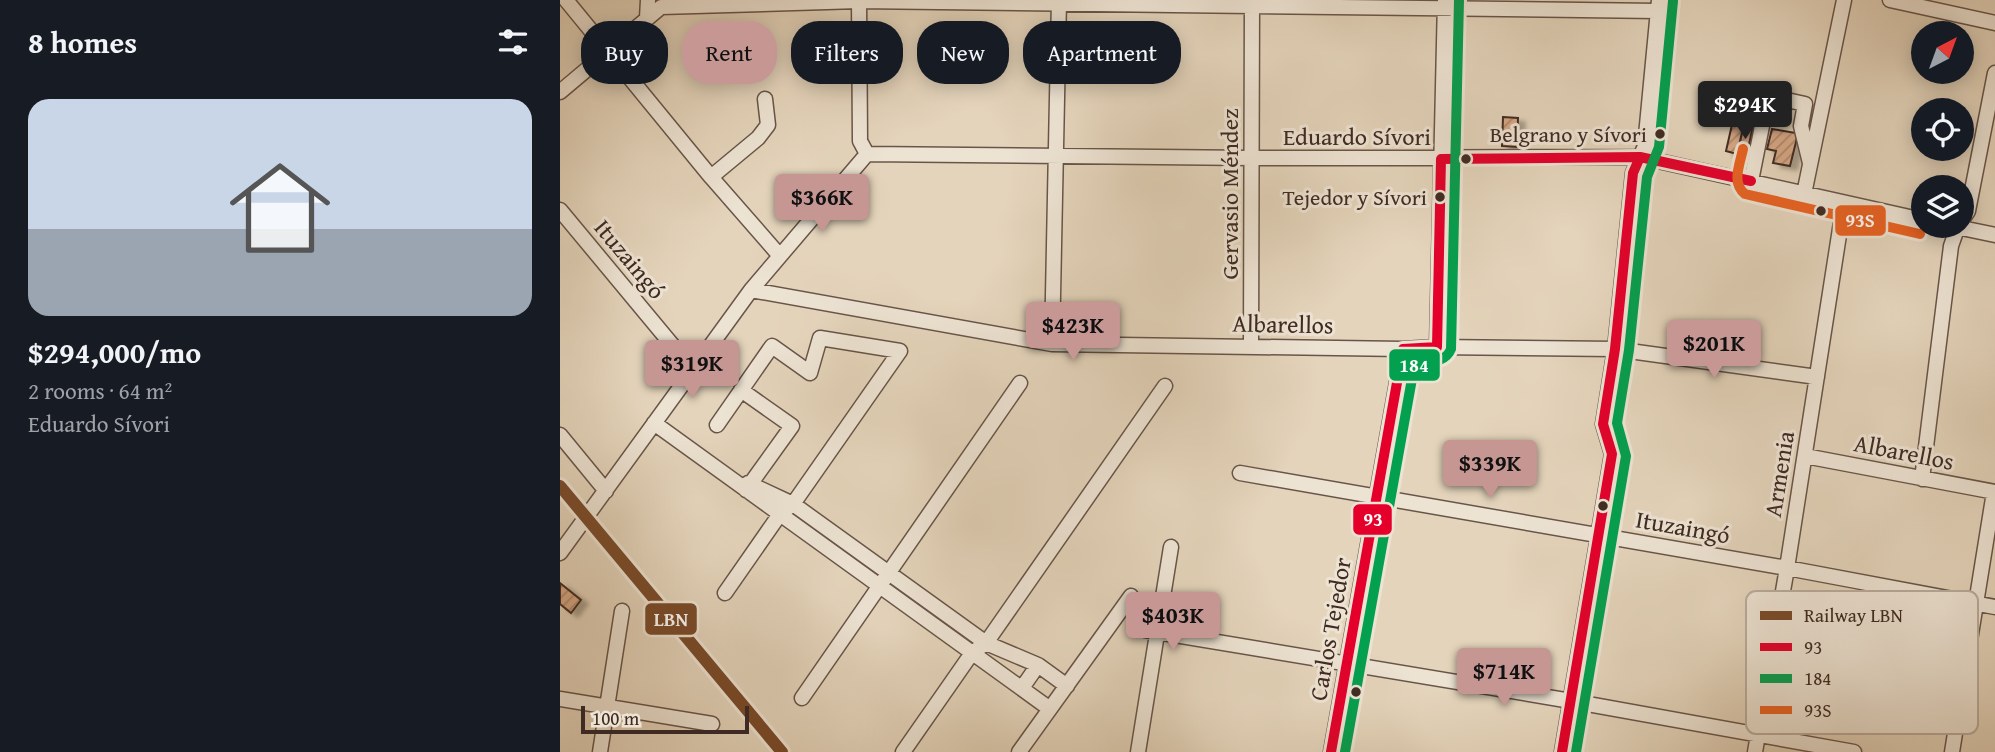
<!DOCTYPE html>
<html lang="en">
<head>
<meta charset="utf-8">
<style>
  :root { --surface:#171b24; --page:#242831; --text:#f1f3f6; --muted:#9ea1a6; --line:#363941; --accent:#c59692 }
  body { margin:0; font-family:"Gentium Book Plus",serif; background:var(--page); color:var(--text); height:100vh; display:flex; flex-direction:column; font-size:26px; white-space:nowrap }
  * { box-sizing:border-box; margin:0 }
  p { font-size:23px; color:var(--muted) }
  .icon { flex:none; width:38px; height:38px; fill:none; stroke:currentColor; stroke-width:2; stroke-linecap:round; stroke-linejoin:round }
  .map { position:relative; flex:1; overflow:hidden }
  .details { display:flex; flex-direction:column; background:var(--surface); width:560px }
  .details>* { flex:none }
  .banner { position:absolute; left:21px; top:21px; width:665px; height:63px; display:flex; gap:14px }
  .needle { width:46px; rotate:41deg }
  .buttons { position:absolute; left:1351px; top:21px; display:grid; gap:14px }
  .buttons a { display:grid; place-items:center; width:63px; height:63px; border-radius:50%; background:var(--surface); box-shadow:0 4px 18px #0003; font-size:35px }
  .scale { position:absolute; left:21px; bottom:18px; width:168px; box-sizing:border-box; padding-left:7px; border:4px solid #3f2b23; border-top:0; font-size:19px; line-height:24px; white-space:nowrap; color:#3f2b23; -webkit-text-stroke:5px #ede3d3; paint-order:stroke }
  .price { position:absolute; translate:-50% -60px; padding:0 16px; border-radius:7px; background:var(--accent); color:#111; font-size:23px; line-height:46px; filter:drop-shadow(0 2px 4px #0008) }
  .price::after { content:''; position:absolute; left:50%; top:42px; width:21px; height:16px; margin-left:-10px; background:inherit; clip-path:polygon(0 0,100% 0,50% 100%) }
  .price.on { background:#222; color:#fff }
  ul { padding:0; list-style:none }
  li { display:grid; align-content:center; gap:14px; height:371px; padding:0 28px }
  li+li { border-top:2px solid var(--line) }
  li span { display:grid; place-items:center; height:217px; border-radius:21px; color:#555 }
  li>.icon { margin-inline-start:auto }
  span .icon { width:126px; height:126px; fill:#fffc; stroke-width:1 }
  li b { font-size:30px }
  h2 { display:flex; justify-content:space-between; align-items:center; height:84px; padding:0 28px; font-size:30px }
  .chip { padding:0 24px; border-radius:28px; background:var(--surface); box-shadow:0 4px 18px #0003; font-size:24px; line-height:63px }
  .chip.on { background:var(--accent); color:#111 }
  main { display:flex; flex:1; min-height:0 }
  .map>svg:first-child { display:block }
  .building { fill:url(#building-hatch); stroke:#3f2b23; stroke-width:2; filter:url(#shadow) }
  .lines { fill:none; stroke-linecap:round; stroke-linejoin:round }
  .minor-casing { stroke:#685549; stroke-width:17 }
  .minor { stroke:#ede3d3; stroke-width:14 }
  .bus-1-casing { stroke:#ede3d3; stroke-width:16 }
  .bus-2-casing { stroke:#ede3d3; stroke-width:16 }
  .bus-3-casing { stroke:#ede3d3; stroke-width:16 }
  .bus-1 { stroke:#e4002b; stroke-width:10 }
  .bus-2 { stroke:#03a04f; stroke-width:10 }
  .bus-3 { stroke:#e96222; stroke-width:10 }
  .rail-1-casing { stroke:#ede3d3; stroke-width:18 }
  .rail-1 { stroke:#7a4b2a; stroke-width:12 }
  .bus-dot { fill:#3f2b23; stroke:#ede3d3; stroke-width:2.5 }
  .labels { text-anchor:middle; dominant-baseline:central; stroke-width:6; stroke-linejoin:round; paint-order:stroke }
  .bus-label { font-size:22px; fill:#3f2b23; stroke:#ede3d3; text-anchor:end }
  .street-label { font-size:24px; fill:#3f2b23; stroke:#ede3d3 }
  .key { fill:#ede3d3; stroke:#b9ac9e; stroke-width:2 }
  .key-label { font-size:19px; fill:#3f2b23 }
  .line-badge { stroke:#ede3d3; stroke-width:2.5 }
  .badge-label { font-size:19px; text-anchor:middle; font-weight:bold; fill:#fff }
</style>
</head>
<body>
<main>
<section class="details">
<h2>8 homes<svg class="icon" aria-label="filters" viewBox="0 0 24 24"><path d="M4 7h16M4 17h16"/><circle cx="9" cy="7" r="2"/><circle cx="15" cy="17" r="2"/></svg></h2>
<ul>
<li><span style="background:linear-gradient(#c9d6e8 60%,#9aa5b1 0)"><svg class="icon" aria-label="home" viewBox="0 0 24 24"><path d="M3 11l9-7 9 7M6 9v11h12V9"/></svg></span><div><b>$294,000/mo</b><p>2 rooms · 64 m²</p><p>Eduardo Sívori</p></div></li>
</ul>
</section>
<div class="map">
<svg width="1435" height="752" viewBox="0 0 1435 752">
  <defs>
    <pattern id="building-hatch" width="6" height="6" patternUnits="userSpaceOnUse" patternTransform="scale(1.75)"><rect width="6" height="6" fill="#d6a785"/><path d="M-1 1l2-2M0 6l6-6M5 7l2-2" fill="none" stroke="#af886c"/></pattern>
    <filter id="shadow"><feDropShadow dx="7" dy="4" stdDeviation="2" flood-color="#0004"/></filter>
  </defs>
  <rect width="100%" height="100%" fill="#e4d4bb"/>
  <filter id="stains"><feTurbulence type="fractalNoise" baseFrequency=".00286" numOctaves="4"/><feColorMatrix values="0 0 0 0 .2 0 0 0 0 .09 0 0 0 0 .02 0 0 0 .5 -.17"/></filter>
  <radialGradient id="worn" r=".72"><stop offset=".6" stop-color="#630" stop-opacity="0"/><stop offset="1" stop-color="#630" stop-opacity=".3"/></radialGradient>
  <path class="building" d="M1178,98L1199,102L1194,126L1184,124L1177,154L1166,151Z
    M943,117L958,118L957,147L942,146Z
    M1184,124L1193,126L1186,158L1177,156Z
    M1212,129L1236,133L1237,138L1230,166L1213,163L1216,151L1207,149Z
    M0,583L21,600L11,613L0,604Z"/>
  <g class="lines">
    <g class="minor-casing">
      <path id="minor" d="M6,0L151,177L220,256
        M299,0L300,141L307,154
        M1330,0L1435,23
        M87,18L88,0
        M0,92L101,7L299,1L1098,11
        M307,154L692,158L1080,157L1363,220
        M151,177L198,138L208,125L205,99
        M1191,181L1208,96L1245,104L1241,126L1250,163
        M1244,194L1284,0
        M0,210L133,370
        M1402,220L1408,211L1435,73
        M1392,226L1435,235
        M191,290L492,344L843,349L877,347L1055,349L1257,377
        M492,344L499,0
        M691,345L692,0
        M877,347L885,0
        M181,390L232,426L186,490
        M94,423L490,709
        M157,425L212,346L250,373L260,338L340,351L233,504L220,514L165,593
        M0,435L46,491
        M1245,456L1435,492
        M680,473L1227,568L1435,607
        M1362,479L1391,246L1398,226
        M188,483L233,504L426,643L478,665L507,686
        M0,553L191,290L307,154
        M585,630L1011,701L1294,752
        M462,688L478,665
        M242,698L460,383
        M0,699L152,724
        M40,752L62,611
        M343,752L412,653L426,643L605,386
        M459,752L571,596
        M578,752L611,547
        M771,752L843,349
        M1002,752L1052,454L1043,424L1055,349L1073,173L1085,146L1099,0
        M1195,752L1227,568L1284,203
        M1392,752L1434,492"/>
    </g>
    <use href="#minor" class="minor"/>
    <g class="bus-1-casing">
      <path id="bus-1" d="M771,752L843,349L877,347L881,159L1080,157L1191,181
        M1002,752L1052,454L1043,424L1055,349L1073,173L1080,157"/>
    </g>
    <g class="bus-2-casing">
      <path id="bus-2" d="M785,752L855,362C869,361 885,364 891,349L899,0
        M1016,752L1066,456L1057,423L1069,350L1087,177L1099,147L1113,1"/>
    </g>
    <g class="bus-3-casing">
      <path id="bus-3" d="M1183,149C1180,164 1171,183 1185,194L1360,234"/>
    </g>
    <use href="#bus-1" class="bus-1"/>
    <use href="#bus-2" class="bus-2"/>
    <use href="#bus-3" class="bus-3"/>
    <g class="rail-1-casing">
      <path id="rail-1" d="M0,486L222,752"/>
    </g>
    <use href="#rail-1" class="rail-1"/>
  </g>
  <g class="bus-dot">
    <circle cx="1100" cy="134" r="6"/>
    <circle cx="906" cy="159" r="6"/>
    <circle cx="880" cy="197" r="6"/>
    <circle cx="1261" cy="211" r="6"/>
    <circle cx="1043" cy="506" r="6"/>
    <circle cx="796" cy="692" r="6"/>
  </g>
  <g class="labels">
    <g class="bus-label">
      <text x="1087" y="134">Belgrano y Sívori</text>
      <text x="867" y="197">Tejedor y Sívori</text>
    </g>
    <g class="street-label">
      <text x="797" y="136">Eduardo Sívori</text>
      <text transform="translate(669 194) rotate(-90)">Gervasio Méndez</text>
      <text transform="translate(70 259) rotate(50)">Ituzaingó</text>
      <text transform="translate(723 324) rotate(1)">Albarellos</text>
      <text transform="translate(1344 452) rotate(11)">Albarellos</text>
      <text transform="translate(1219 474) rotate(-81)">Armenia</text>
      <text transform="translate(1123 527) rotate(10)">Ituzaingó</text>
      <text transform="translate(770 629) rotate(-80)">Carlos Tejedor</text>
    </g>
  </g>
  <rect x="1186" y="591" width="232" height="143" rx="10" class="key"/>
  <rect x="1200" y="611" width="32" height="9" fill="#7a4b2a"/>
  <rect x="1200" y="643" width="32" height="8" fill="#e4002b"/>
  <rect x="1200" y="674" width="32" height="9" fill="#03a04f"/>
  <rect x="1200" y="706" width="32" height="8" fill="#e96222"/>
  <g class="key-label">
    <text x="1244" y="622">Railway LBN</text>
    <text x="1244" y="654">93</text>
    <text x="1244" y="685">184</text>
    <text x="1244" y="717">93S</text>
  </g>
  <g class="line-badge">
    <rect x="1274" y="204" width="53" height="33" rx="7" fill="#e96222"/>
    <rect x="828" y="348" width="53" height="34" rx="7" fill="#03a04f"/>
    <rect x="792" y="503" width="41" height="33" rx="7" fill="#e4002b"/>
    <rect x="84" y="602" width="54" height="34" rx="7" fill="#7a4b2a"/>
  </g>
  <g class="badge-label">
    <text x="1300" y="227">93S</text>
    <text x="854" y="372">184</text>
    <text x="813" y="526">93</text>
    <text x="111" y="626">LBN</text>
  </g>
  <rect width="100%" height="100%" filter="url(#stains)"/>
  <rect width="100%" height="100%" fill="url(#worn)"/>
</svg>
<div class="buttons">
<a><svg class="needle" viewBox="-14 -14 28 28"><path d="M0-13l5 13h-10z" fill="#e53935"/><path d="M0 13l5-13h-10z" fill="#9ea1a6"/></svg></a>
<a><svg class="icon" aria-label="locate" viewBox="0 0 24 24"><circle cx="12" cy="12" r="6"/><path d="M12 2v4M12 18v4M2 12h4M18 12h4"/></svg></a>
<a><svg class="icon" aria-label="layers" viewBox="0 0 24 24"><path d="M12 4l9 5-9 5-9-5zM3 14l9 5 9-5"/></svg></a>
</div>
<div class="scale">100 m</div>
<b class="price on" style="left:1185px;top:141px">$294K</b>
<b class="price" style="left:262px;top:234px">$366K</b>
<b class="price" style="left:513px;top:362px">$423K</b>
<b class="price" style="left:1154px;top:380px">$201K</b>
<b class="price" style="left:132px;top:400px">$319K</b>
<b class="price" style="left:930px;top:500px">$339K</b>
<b class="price" style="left:613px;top:652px">$403K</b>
<b class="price" style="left:944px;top:708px">$714K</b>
<div class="banner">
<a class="chip">Buy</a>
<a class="chip on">Rent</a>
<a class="chip">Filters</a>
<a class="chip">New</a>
<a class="chip">Apartment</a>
</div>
</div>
</main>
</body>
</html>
